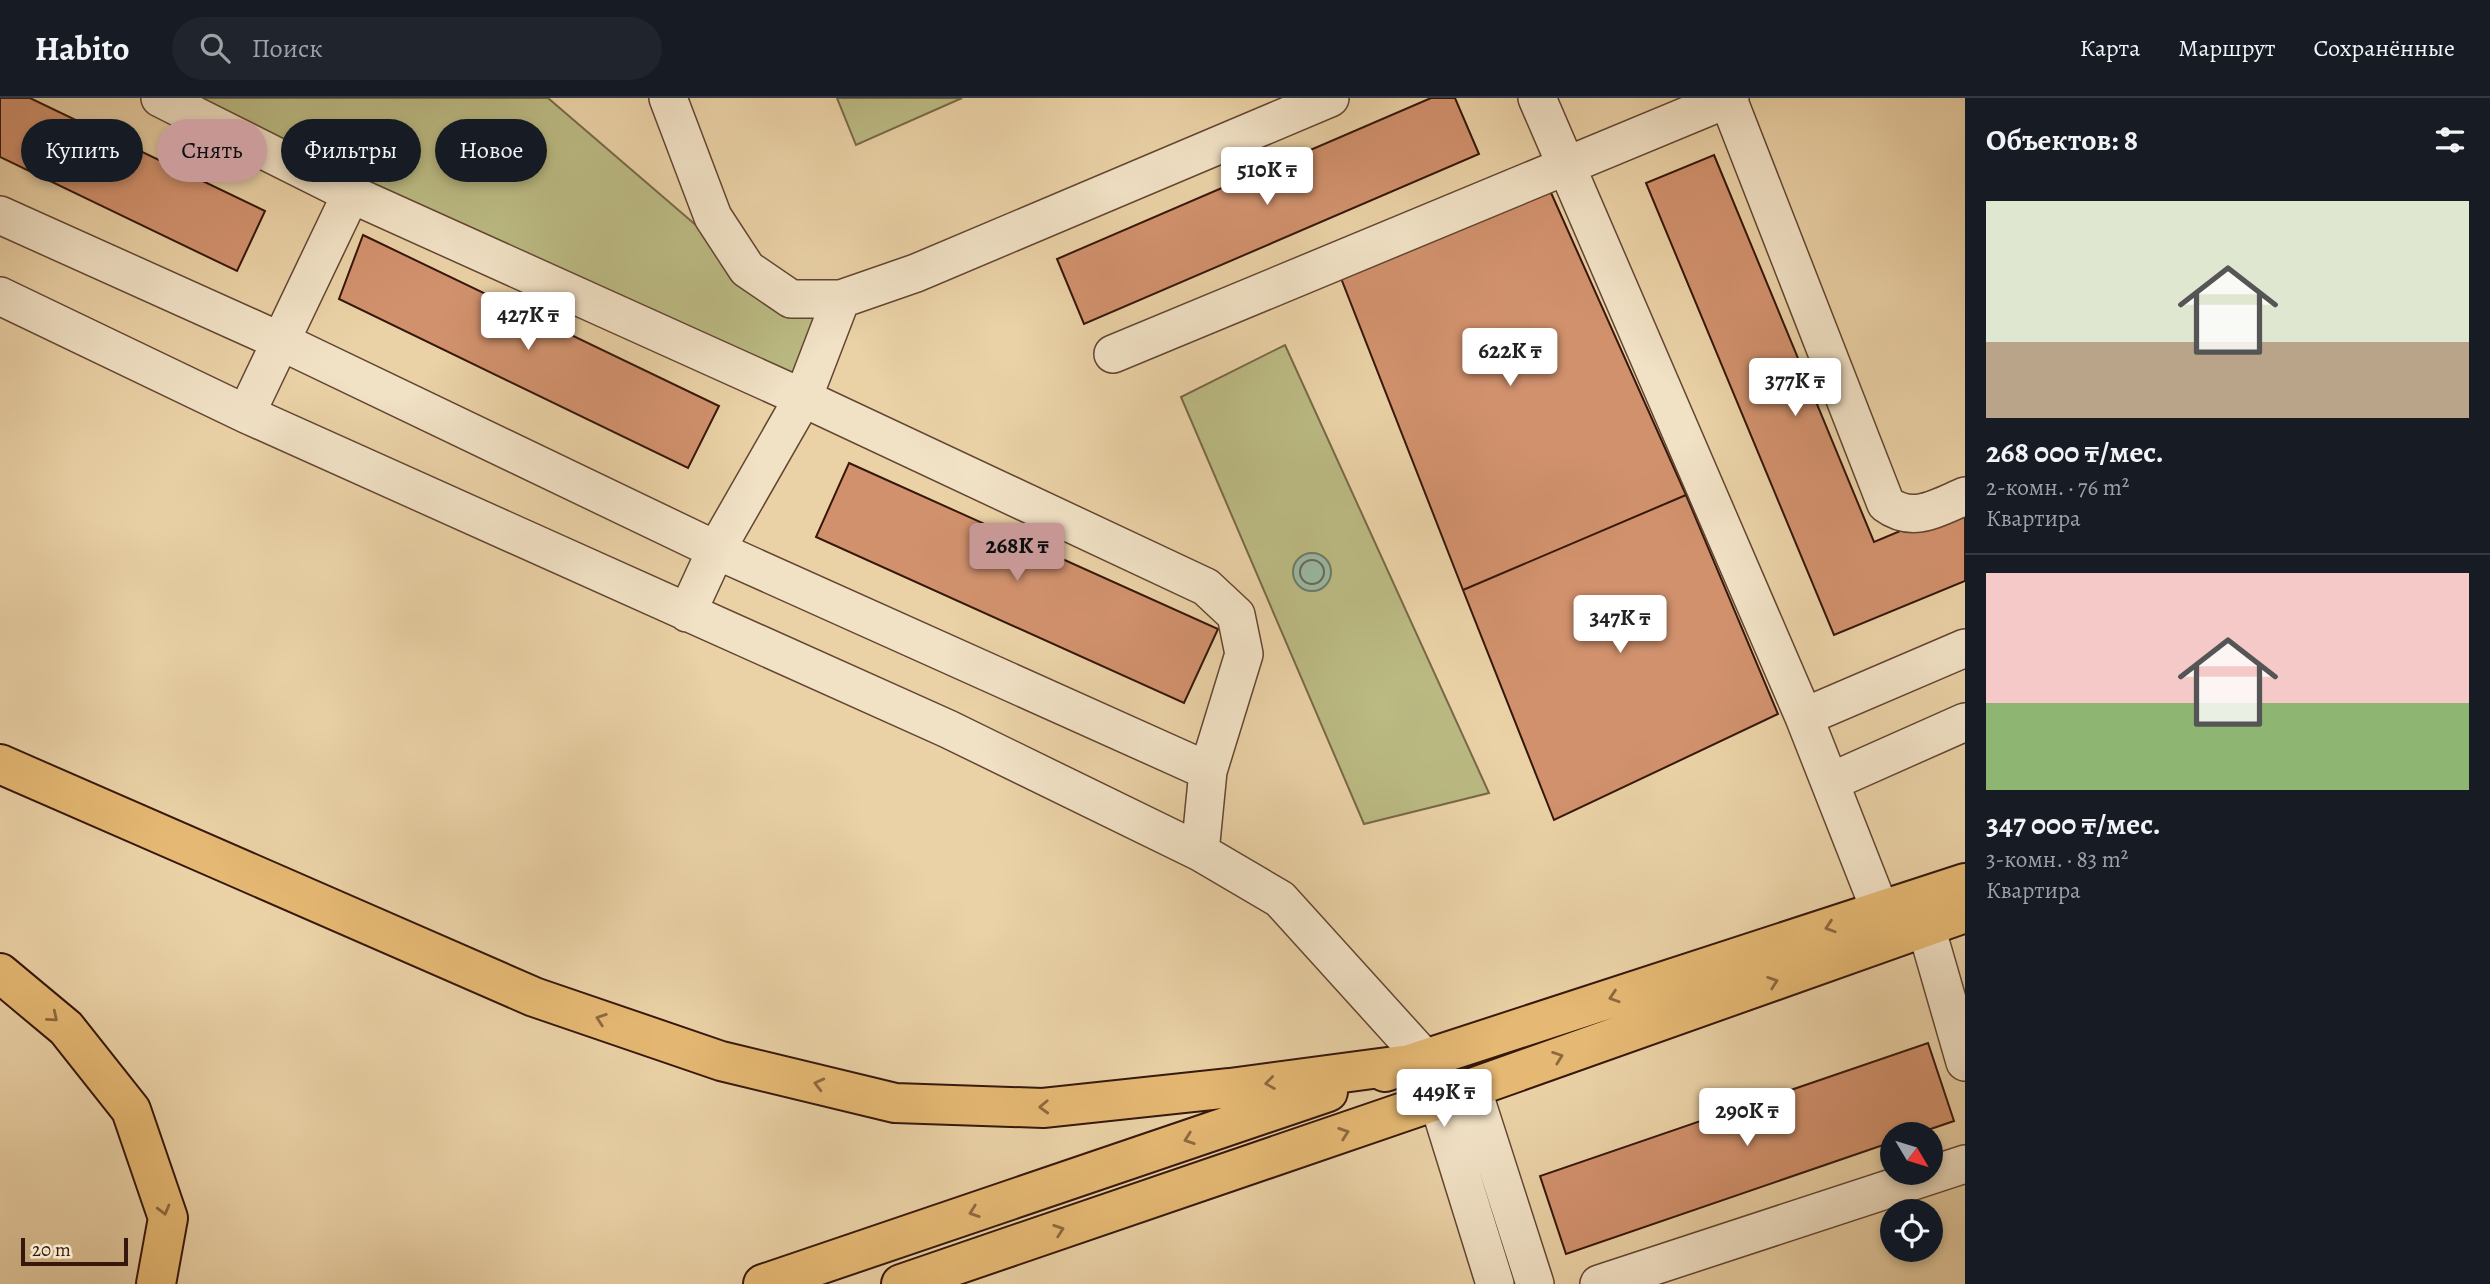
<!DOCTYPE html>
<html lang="ru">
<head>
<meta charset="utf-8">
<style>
  :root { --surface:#171b24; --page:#20242c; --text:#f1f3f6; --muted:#9ea1a6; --line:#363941; --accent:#c59692 }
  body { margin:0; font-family:Alegreya,serif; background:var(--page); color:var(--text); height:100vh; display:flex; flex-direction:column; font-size:26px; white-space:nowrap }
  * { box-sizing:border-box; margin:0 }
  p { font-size:23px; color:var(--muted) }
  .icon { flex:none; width:38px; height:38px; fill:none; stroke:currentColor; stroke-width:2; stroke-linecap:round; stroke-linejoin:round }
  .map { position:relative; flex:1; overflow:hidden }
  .panel { display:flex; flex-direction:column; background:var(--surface); width:525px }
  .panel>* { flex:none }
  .top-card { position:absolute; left:21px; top:21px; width:665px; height:63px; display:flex; gap:14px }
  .needle { width:46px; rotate:128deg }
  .fabs { position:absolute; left:1880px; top:1024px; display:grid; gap:14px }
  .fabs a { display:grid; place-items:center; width:63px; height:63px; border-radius:50%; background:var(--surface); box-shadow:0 4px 10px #0003; font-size:35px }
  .scale { position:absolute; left:21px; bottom:18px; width:107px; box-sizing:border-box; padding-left:7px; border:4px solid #36170c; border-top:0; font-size:19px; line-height:24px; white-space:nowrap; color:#36170c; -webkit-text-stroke:5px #f1e1c5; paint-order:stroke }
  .price { position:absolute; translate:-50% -60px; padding:0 16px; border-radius:7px; background:#fff; color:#222; font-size:23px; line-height:46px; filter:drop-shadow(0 2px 4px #0008) }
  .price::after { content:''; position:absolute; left:50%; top:42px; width:21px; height:16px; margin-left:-10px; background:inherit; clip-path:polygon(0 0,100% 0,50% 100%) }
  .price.current { background:var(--accent); color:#111 }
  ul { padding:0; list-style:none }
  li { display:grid; align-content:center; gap:14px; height:371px; padding:0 21px }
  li+li { border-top:2px solid var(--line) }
  li span { display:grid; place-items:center; height:217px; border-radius:0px; color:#555 }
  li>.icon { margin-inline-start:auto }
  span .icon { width:126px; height:126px; fill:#fffc; stroke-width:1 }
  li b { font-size:30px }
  h2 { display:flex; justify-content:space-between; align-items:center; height:84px; padding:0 21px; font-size:30px }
  .pill { padding:0 24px; border-radius:32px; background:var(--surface); box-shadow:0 4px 10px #0003; font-size:24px; line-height:63px }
  .pill.current { background:var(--accent); color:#111 }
  header { display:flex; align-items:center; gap:42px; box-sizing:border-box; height:98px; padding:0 35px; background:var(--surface); border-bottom:2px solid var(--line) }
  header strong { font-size:33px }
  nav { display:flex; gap:38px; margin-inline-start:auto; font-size:24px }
  .search { width:490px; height:63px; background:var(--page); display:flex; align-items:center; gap:18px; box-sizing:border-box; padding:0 24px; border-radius:38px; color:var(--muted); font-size:26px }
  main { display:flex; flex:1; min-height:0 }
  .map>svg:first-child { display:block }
  .green { fill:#bbba83; stroke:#786848; stroke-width:2 }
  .water { fill:#99b8a2; stroke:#717866; stroke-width:2 }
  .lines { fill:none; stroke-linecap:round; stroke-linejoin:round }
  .shore { stroke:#686857; stroke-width:2 }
  .building { fill:#d1916d; stroke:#36170c; stroke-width:2 }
  .minor-casing { stroke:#634632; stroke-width:40 }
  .major-casing { stroke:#36170c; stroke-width:42 }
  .minor { stroke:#f1e1c5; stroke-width:37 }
  .major { stroke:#e5b873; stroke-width:38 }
  .oneway { stroke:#8e6840 }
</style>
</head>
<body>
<header>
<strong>Habito</strong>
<div class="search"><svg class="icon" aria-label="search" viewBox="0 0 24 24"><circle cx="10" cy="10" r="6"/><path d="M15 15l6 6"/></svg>Поиск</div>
<nav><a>Карта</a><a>Маршрут</a><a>Сохранённые</a></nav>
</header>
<main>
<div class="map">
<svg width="1965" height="1186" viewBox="0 0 1965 1186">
  <rect width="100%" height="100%" fill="#ead1a6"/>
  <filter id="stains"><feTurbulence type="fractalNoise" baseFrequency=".00286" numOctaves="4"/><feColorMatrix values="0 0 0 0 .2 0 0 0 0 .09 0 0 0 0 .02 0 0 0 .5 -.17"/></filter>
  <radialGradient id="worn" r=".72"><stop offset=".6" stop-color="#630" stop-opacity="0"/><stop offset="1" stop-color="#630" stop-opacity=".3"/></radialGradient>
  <path class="green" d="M165,0H548L747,171L841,201L803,300Z
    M837,0H962L856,47Z
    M1285,247L1489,695L1364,726L1181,299Z"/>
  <path class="water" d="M1293 474a19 19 0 1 1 38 0a19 19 0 1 1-38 0Z"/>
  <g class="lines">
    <path class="shore" d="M1300 474a12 12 0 1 1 24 0a12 12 0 1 1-24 0Z"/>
  </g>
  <path class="building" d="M0,0H30L265,113L237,173L0,59Z
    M1431,0H1455L1479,56L1084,226L1057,161Z
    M1714,57L1874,444L1965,406V483L1834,537L1646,85Z
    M1548,88L1686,397L1463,492L1339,175Z
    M363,137L719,308L688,370L339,201Z
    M849,365L1218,531L1184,605L816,439Z
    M1686,397L1778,616L1554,722L1463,492Z
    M1928,945L1954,1023L1916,1036H1892V1044L1566,1156L1540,1078Z"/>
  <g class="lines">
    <g class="minor-casing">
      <path id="minor" d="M160,0L351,96L803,300L1206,489L1236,517L1244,556L1208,673L1200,754
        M668,0L713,119L747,171L791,201H841L916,175L1330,0
        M1537,0L1804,619L1880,812L1893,840
        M1728,1L1886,406C1913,426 1937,410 1965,398
        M0,117L280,243L716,452L1208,673
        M0,198L246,316L948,631L1200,754L1280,801L1425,961L1495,1186
        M1113,256L1730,0
        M246,316L351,96
        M687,515L716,452L803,300L841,201
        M1804,619L1965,550
        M1830,684L1965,624
        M1926,829L1965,964
        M1472,990L1535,1186
        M1599,1186L1965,1066"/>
    </g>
    <g class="major-casing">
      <path id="major" d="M0,666L534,899L721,963L895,1005L1043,1010L1230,990L1410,966
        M0,875L66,930L131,1012L168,1120L156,1186
        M1385,974L1965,785
        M763,1186L1328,994
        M901,1186L1421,1008L1965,815"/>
    </g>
    <use href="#minor" class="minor"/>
    <use href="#major" class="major"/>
  </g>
  <defs><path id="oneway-chevron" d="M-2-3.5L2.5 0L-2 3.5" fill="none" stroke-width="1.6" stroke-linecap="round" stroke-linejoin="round" transform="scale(1.75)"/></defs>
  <g class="oneway">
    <use href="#oneway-chevron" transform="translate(1830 829) rotate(162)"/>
    <use href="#oneway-chevron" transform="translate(1773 884) rotate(-19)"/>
    <use href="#oneway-chevron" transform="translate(1614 899) rotate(162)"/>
    <use href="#oneway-chevron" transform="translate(53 919) rotate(40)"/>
    <use href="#oneway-chevron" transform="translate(601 921) rotate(-161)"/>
    <use href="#oneway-chevron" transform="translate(1558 959) rotate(-20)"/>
    <use href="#oneway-chevron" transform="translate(1270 985) rotate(172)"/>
    <use href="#oneway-chevron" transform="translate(819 986) rotate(-166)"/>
    <use href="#oneway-chevron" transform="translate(1044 1009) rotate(178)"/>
    <use href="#oneway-chevron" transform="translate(1344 1035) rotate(-19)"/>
    <use href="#oneway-chevron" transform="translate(1189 1041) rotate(161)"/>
    <use href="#oneway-chevron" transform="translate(164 1112) rotate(75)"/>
    <use href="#oneway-chevron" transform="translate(974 1114) rotate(161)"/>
    <use href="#oneway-chevron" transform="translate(1059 1132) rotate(-19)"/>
  </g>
  <rect width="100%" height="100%" filter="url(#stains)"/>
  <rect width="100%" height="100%" fill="url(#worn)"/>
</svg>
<div class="fabs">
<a><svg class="needle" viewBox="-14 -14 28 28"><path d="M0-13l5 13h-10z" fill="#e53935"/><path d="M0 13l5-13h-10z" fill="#9ea1a6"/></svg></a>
<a><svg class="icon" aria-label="locate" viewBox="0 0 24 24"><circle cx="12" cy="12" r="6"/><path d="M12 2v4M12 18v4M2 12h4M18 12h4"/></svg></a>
</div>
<div class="scale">20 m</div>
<b class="price" style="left:1267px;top:109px">510K ₸</b>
<b class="price" style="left:528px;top:254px">427K ₸</b>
<b class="price" style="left:1510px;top:290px">622K ₸</b>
<b class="price" style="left:1795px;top:320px">377K ₸</b>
<b class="price current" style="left:1017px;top:485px">268K ₸</b>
<b class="price" style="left:1620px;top:557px">347K ₸</b>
<b class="price" style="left:1444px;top:1031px">449K ₸</b>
<b class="price" style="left:1747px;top:1050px">290K ₸</b>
<div class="top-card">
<a class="pill">Купить</a>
<a class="pill current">Снять</a>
<a class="pill">Фильтры</a>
<a class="pill">Новое</a>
</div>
</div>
<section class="panel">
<h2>Объектов: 8<svg class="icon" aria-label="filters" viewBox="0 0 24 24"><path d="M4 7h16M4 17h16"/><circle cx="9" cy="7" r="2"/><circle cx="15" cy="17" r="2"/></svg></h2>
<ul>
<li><span style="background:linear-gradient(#dfe7d0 65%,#b9a48a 0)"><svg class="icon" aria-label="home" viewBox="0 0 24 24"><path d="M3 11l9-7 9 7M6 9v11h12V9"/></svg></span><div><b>268 000 ₸/мес.</b><p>2-комн. · 76 m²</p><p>Квартира</p></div></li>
<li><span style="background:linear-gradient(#f6c9c9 60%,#8fb573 0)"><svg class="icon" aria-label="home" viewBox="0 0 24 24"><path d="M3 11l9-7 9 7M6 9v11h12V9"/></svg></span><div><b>347 000 ₸/мес.</b><p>3-комн. · 83 m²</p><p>Квартира</p></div></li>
</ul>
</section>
</main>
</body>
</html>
